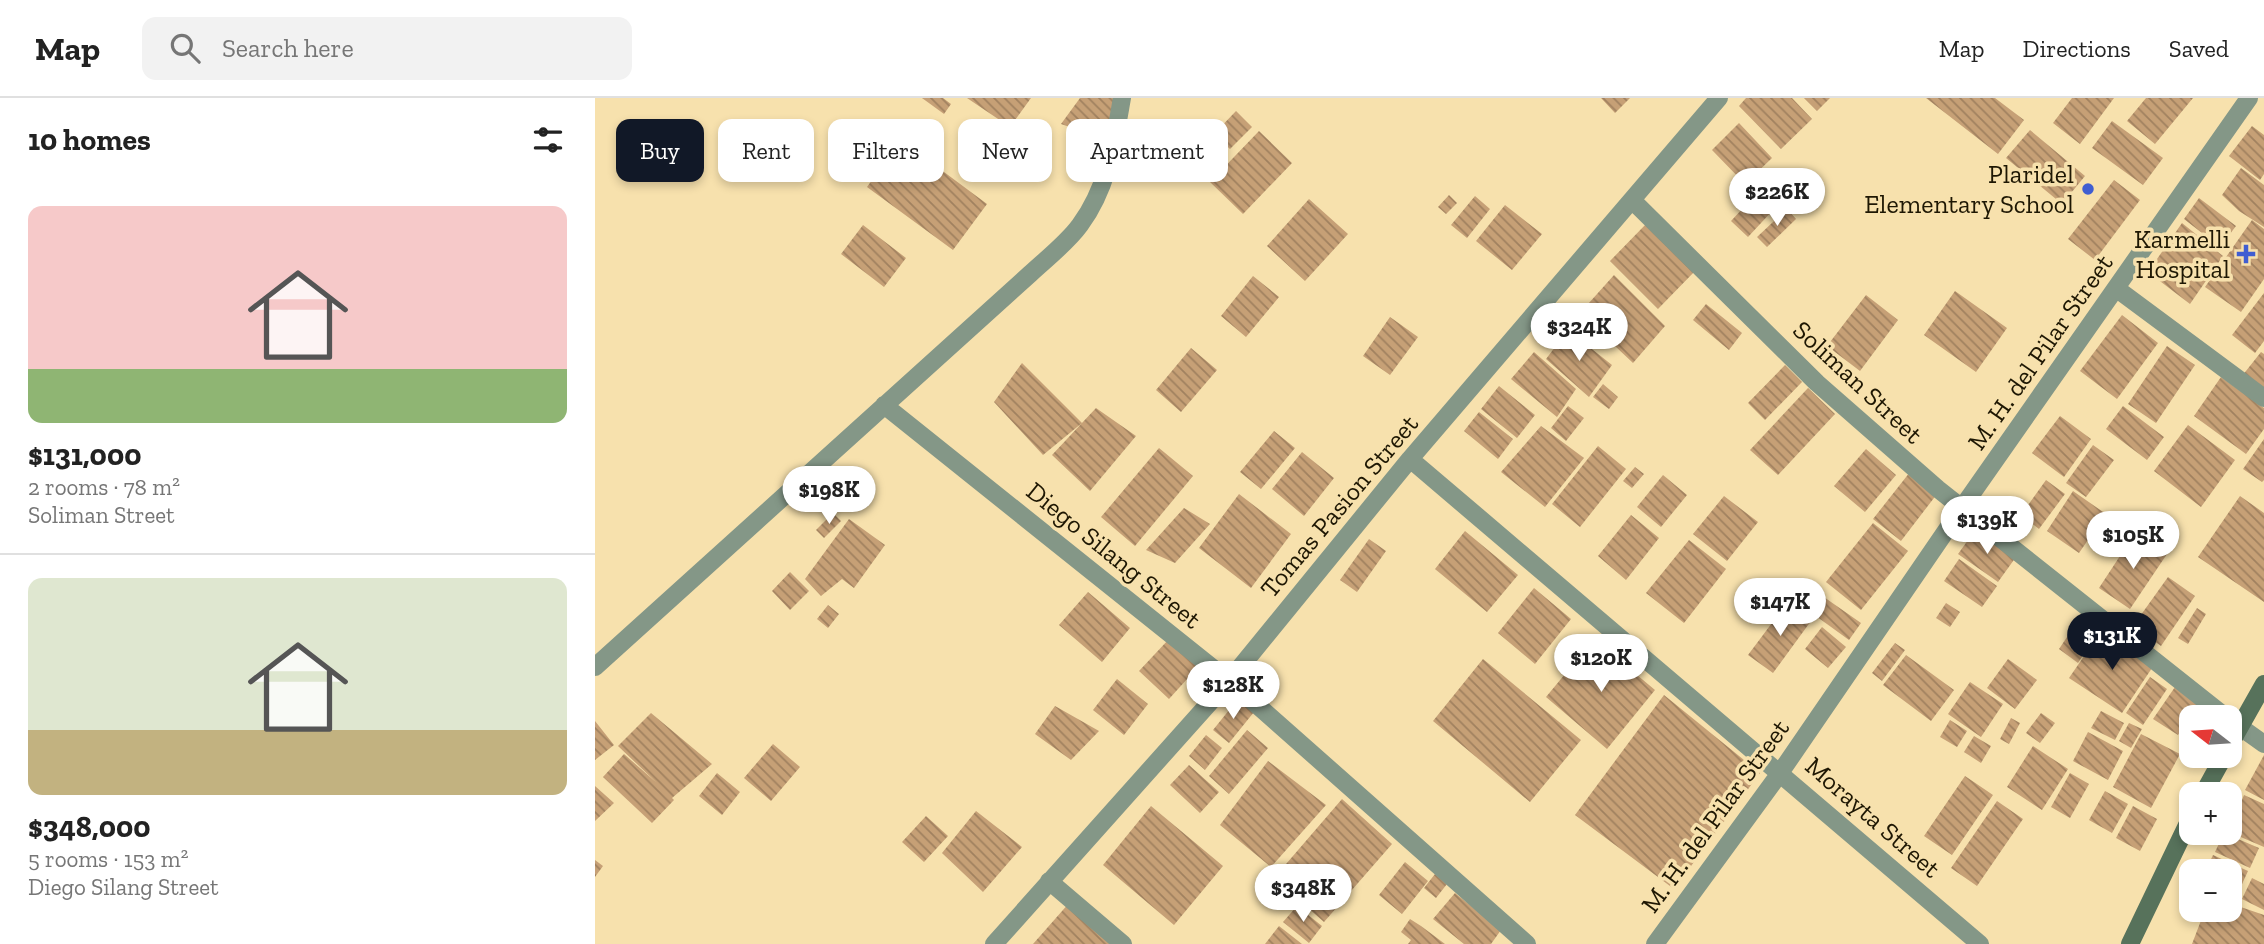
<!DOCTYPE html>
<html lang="en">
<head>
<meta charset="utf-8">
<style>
  :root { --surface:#fff; --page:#f2f2f2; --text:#222; --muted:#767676; --line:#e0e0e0; --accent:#111827 }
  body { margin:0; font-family:"Zilla Slab",serif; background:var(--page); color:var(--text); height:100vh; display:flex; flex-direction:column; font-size:26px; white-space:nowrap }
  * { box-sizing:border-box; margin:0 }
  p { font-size:23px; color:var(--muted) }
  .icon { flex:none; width:38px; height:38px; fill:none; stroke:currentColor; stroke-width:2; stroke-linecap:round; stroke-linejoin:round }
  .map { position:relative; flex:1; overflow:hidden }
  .side { display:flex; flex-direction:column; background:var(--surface); width:595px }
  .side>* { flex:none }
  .top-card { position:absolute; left:21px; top:21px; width:665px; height:63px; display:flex; gap:14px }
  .needle { width:46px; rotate:287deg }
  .fabs { position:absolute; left:1584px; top:607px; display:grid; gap:14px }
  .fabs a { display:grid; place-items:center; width:63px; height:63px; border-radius:14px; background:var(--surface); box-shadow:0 4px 10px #0003; font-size:35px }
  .price { position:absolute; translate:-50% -60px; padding:0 16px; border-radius:24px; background:#fff; color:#222; font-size:23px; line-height:46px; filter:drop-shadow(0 2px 4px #0008) }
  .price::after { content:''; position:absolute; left:50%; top:42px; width:21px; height:16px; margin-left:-10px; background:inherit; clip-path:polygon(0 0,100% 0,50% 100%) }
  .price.selected { background:var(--accent); color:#fff }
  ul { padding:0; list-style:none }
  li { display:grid; align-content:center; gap:14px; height:371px; padding:0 28px }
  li+li { border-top:2px solid var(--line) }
  li span { display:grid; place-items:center; height:217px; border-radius:14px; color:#555 }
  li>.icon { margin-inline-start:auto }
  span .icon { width:126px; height:126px; fill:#fffc; stroke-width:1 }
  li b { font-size:30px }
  h2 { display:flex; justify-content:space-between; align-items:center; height:84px; padding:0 28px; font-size:30px }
  .tag { padding:0 24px; border-radius:14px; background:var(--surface); box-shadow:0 4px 10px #0003; font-size:24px; line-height:63px }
  .tag.selected { background:var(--accent); color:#fff }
  header { display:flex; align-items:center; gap:42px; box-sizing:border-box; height:98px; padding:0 35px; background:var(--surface); border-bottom:2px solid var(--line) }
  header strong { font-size:33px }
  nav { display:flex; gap:38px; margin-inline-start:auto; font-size:24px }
  .search { width:490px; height:63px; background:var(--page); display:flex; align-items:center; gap:18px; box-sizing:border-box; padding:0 24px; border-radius:14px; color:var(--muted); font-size:26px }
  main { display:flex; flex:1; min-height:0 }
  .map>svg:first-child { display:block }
  .building { fill:url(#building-back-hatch) }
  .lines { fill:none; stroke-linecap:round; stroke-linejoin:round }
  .minor { stroke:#849787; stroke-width:18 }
  .secondary { stroke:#57725b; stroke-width:18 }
  .poi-dot { fill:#405ed1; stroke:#f7e1ad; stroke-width:2.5 }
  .labels { text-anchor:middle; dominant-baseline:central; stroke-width:7; stroke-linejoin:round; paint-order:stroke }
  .poi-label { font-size:26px; fill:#1e1703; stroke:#f7e1ad; text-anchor:end }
  .street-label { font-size:26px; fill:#1e1703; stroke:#f7e1ad }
</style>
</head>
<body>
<header>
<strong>Map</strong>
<div class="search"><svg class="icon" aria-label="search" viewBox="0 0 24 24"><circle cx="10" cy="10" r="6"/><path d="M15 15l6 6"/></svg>Search here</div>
<nav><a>Map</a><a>Directions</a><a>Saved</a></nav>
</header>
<main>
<section class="side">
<h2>10 homes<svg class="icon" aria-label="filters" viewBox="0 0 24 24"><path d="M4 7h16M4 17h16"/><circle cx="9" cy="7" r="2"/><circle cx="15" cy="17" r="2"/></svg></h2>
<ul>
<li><span style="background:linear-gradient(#f6c9c9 75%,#8fb573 0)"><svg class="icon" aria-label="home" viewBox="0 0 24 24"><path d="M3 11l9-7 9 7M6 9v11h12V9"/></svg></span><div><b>$131,000</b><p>2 rooms · 78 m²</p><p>Soliman Street</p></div></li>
<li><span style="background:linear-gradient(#dfe7d0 70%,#c2b280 0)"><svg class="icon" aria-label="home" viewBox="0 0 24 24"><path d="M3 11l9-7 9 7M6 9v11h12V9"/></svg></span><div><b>$348,000</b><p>5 rooms · 153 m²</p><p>Diego Silang Street</p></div></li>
</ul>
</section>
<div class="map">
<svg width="1669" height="846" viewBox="0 0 1669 846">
  <defs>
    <pattern id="building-back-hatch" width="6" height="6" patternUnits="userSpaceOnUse" patternTransform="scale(1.75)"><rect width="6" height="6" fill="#c6a076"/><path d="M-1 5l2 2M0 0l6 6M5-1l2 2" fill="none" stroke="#a0815f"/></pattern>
  </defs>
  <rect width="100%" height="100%" fill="#f7e1ad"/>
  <path class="building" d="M327,0H348L356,6L349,16Z
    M372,0H436L415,29Z
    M485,0H524L513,42L466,26Z
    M1006,0H1035L1020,15Z
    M1151,0H1197L1217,21L1186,51L1144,8Z
    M1209,0H1235L1222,13Z
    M1331,0H1400L1429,22L1403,56Z
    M1477,0H1519L1485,46L1458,25Z
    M1551,0H1598L1560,46L1532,23Z
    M641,13L657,29L635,51L619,36Z
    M1517,23L1568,60L1548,87L1497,50Z
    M1144,25L1177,60L1150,86L1117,52Z
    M1657,28L1669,37V76L1665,82L1634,58Z
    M1435,32L1490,78L1467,106L1411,60Z
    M664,33L697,65L648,116L615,84Z
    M306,42L392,106L358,152L272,89Z
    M1646,70L1669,87V129L1644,113L1627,97Z
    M1519,82L1545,102L1500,162L1473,141Z
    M1162,95L1179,111L1153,139L1136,123Z
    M854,97L862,105L851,116L843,109Z
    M880,98L895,111L872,140L856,127Z
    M1604,100L1641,128L1625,149L1589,121Z
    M714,101L753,136L710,183L672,148Z
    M910,107L947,136L917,172L881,143Z
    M1192,111L1201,121L1172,149L1162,139Z
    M1657,122L1669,131V181L1646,214L1610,189Z
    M1052,125L1101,172L1063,211L1015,163Z
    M1587,125L1628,158L1595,206L1553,174Z
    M268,127L311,160L289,189L246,156Z
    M1019,177L1070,228L1038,265L985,215Z
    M658,178L684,199L651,239L626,218Z
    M1360,193L1412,230L1381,274L1329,237Z
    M1669,195V243L1660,255L1637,237Z
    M1271,197L1303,222L1265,273L1232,248Z
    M1111,206L1147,235L1134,252L1098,222Z
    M1527,217L1563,245L1522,301L1485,273Z
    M795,219L823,239L795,277L768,258Z
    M973,232L1017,267L994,299L951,261Z
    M1572,248L1600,267L1561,325L1533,306Z
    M596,250L622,272L586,314L561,292Z
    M939,254L981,291L962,319L916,281Z
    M1666,254L1669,256V295L1647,278Z
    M427,265L487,325L448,357L399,304Z
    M1190,267L1207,284L1170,322L1153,305Z
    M1626,279L1669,310V331L1651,356L1599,318Z
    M1008,286L1023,299L1014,311L998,299Z
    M904,288L940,317L922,340L886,311Z
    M1213,290L1240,316L1183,377L1155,352Z
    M973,308L989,320L971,343L956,330Z
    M1528,308L1569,339L1552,362L1511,331Z
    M501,310L541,338L495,393L457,357Z
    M884,314L918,341L903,361L869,333Z
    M1465,318L1496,341L1469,379L1437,355Z
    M1593,327L1640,362L1606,409L1559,373Z
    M946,328L989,360L950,409L906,374Z
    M679,333L700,350L666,391L645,374Z
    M1669,341V382L1667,384L1648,371Z
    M1498,347L1519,362L1491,399L1471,385Z
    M1003,348L1031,371L985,429L957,406Z
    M564,350L598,378L540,448L506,419Z
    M1271,351L1301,377L1270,414L1239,388Z
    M707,354L739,380L709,418L677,391Z
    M1040,369L1049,376L1037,390L1028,383Z
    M1315,374L1342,396L1306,443L1278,421Z
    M1068,377L1092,397L1066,429L1042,409Z
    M1451,382L1470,396L1444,431L1426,417Z
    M1478,393L1511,416L1484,455L1452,433Z
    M644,396L696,436L656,490L604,450Z
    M1129,398L1163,424L1132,463L1098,436Z
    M1645,398L1669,415V504L1603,459Z
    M589,410L615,426L580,465L551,452Z
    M238,415L246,423L229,440L221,432Z
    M1036,417L1064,440L1031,482L1003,458Z
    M254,421L290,447L259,490L247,481L226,498L210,481Z
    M1278,425L1313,453L1266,512L1231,484Z
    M1381,431L1421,459L1403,484L1363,456Z
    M870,433L923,477L892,514L840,471Z
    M1540,435L1572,456L1535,511L1504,490Z
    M774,441L791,453L762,494L745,482Z
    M1094,442L1131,471L1089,525L1051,495Z
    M1364,461L1402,488L1387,509L1349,483Z
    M195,474L214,493L195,512L177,493Z
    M1573,479L1600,498L1566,548L1538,528Z
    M939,490L976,521L940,566L903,535Z
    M493,494L535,530L507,564L464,527Z
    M1226,497L1266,525L1254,542L1214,513Z
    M1192,505L1216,523L1178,575L1153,557Z
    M1351,505L1365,514L1355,529L1341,520Z
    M233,507L244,516L233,530L222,521Z
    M1602,510L1611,516L1593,546L1583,540Z
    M1484,521L1503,535L1483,565L1464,551Z
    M1227,529L1251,549L1233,570L1210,551Z
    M1507,532L1559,567L1527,615L1474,580Z
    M574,541L603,569L574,601L544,573Z
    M999,541L1060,592L1012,651L951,599Z
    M1300,545L1310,552L1287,583L1277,575Z
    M1311,557L1359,592L1336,623L1288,587Z
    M888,561L986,642L935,704L838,623Z
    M1413,561L1442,582L1420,611L1392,590Z
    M1555,579L1572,591L1548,627L1531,615Z
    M522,581L553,606L529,637L498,612Z
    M1375,584L1408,606L1386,639L1353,616Z
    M1580,589L1604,605L1583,637L1558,621Z
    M1069,597L1165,675L1079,791L980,717Z
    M643,601L659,614L634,645L618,632Z
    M460,608L504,633L476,662L440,636Z
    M1506,613L1529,625L1520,642L1496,630Z
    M56,615L117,666L77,700L79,702L57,725L8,679L29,656L62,685L23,648Z
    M1446,615L1460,625L1445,645L1431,635Z
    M1416,620L1425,625L1414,646L1405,641Z
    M1355,622L1372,633L1362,649L1345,639Z
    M0,623L19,647L0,662Z
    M1534,625L1547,631L1536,650L1524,643Z
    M652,632L673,650L634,696L614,678Z
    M1493,634L1528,653L1513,682L1478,663Z
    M1546,636L1585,656L1556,710L1518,689Z
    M611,637L627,650L610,672L594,658Z
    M1379,638L1396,648L1386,665L1369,654Z
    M178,646L205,669L176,703L149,680Z
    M1438,648L1473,671L1447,712L1412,689Z
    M1669,657V702L1650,692Z
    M673,663L731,707L676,769L625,727Z
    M594,667L624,694L605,715L575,687Z
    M122,675L145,694L127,717L104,698Z
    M1475,675L1494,686L1475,720L1456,709Z
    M1370,678L1398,697L1357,757L1329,738Z
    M0,688L19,705L0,723Z
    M1510,693L1533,706L1517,735L1494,722Z
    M1649,697L1669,706V749L1634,734Z
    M747,701L797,746L729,824L679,780Z
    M1402,703L1428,721L1382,788L1356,770Z
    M556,708L628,768L579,827L508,767Z
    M1538,708L1562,721L1545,753L1521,740Z
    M381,713L427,749L388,794L347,755Z
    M331,718L353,738L329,764L307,744Z
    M1629,735L1664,750L1655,770L1620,754Z
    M1618,757L1653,773L1642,797L1634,794V774H1610Z
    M0,762L8,768L0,779Z
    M810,764L833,783L807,816L784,797Z
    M840,776L852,786L841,800L829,790Z
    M1657,780L1669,786V812L1647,801Z
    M860,795L906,832L896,846H869L838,821Z
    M475,804L523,846H438Z
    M1634,805L1669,817V846H1597L1610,812H1634Z
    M702,808L727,828L714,845L688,824Z
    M815,821L826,828L850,846H813L816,842L806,834Z
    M684,828L707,846H670Z"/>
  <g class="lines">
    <path class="minor" d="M1037,102L1222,285L1343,391L1632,620
      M1522,191L1669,300
      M289,307L644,591L932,846
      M815,361L1385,846
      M0,569L435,176C451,161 472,145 485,127C513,89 519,45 527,0
      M1634,621L1669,646
      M454,783L528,846
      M399,846L634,583L815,361L1124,0
      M1060,846L1185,675L1366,411L1654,0"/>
    <path class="secondary" d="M1634,648L1669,586
      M1608,696L1629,658
      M1535,846L1596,719"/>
  </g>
  <g class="poi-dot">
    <circle cx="1493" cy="91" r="7"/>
    <path d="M1647.5 145.5h7v7h7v7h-7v7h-7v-7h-7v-7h7z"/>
  </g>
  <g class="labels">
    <g class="poi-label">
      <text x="1479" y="76">Plaridel<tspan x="1479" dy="30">Elementary School</tspan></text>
      <text x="1635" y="141">Karmelli<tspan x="1635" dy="30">Hospital</tspan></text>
    </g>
    <g class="street-label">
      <text transform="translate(1445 254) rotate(-55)">M. H. del Pilar Street</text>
      <text transform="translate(1263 284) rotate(43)">Soliman Street</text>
      <text transform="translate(744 408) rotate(-50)">Tomas Pasion Street</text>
      <text transform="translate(519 457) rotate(39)">Diego Silang Street</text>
      <text transform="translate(1120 718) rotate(-54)">M. H. del Pilar Street</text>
      <text transform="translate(1278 719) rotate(41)">Morayta Street</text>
    </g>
  </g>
</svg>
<div class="fabs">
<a><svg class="needle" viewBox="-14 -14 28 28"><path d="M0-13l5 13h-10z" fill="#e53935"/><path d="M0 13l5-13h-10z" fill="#767676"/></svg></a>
<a>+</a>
<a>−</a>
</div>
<b class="price" style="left:1182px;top:130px">$226K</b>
<b class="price" style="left:984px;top:265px">$324K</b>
<b class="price" style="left:234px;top:428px">$198K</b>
<b class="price" style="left:1392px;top:458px">$139K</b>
<b class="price" style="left:1538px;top:473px">$105K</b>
<b class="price" style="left:1185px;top:540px">$147K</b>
<b class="price selected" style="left:1517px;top:574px">$131K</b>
<b class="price" style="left:1006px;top:596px">$120K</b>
<b class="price" style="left:638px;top:623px">$128K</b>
<b class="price" style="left:708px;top:826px">$348K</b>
<div class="top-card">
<a class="tag selected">Buy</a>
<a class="tag">Rent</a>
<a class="tag">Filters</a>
<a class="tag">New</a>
<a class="tag">Apartment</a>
</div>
</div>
</main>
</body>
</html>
